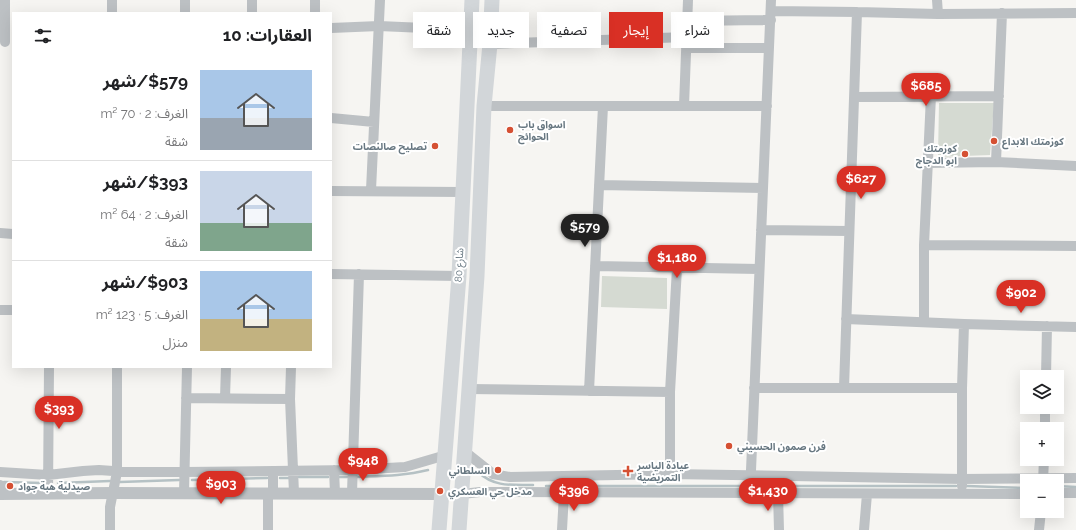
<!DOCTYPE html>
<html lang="ar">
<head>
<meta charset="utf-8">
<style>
  :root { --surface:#fff; --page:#f2f2f2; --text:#202124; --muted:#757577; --line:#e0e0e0; --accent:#d93025 }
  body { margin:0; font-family:Raleway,"Noto Sans Arabic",sans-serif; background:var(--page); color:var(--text); direction:rtl; height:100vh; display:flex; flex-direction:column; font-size:15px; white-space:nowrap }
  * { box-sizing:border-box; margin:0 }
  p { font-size:13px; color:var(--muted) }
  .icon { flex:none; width:22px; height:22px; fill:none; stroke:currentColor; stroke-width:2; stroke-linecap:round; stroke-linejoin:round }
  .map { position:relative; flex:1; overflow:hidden; direction:ltr }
  .panel { position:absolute; left:12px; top:12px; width:320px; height:356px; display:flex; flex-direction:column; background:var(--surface); border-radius:0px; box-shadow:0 4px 16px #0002; direction:rtl }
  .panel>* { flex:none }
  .banner { position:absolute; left:344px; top:12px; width:380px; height:36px; direction:rtl; display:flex; gap:8px }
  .fabs { position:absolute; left:1020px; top:370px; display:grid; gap:8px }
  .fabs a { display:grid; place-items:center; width:44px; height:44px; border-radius:0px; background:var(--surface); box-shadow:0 4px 16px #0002; font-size:20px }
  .price { position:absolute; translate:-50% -34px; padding:0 9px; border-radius:14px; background:var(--accent); color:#fff; font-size:13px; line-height:26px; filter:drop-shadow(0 1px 2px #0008) }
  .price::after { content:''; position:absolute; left:50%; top:24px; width:12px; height:9px; margin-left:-6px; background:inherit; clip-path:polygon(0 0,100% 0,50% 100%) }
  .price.on { background:#222; color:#fff }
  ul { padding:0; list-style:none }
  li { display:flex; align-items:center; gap:12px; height:100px; padding:0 20px }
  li+li { border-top:1px solid var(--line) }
  li span { display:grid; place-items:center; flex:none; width:112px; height:80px; border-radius:0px; color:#555 }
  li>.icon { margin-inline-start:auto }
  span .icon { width:48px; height:48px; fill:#fffc; stroke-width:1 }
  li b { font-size:17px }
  h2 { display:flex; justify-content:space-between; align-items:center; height:48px; padding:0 20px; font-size:17px }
  .chip { padding:0 14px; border-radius:0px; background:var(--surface); box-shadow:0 4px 16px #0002; font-size:14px; line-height:36px }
  .chip.on { background:var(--accent); color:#fff }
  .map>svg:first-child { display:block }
  .green { fill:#d5dad2 }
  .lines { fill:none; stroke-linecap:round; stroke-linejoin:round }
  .stream { stroke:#b5c1c4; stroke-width:2.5 }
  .minor { stroke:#bdc1c4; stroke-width:10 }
  .tertiary { stroke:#bdc1c4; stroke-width:12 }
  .primary { stroke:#d2d6d9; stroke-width:15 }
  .poi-dot { fill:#d55033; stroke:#fff; stroke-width:1.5 }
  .labels { text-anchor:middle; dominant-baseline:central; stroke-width:4; stroke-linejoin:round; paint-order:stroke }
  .poi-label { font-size:10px; font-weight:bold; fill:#677781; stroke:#fff; text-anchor:start }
  .street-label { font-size:10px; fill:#677781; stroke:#fff }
</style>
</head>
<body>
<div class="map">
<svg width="1076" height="530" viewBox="0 0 1076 530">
  <rect width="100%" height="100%" fill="#f6f5f2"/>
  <path class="green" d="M939,103H994L990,155L938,157Z
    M602,276L667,278V309L601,307Z"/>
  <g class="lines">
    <path class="stream" d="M478,472C494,487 511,485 533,485
      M299,477H328
      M339,477H347
      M357,477C381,476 404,476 428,470
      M280,478H290
      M192,480L267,478
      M4,482L42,483
      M120,482L179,480
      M58,483L110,481
      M546,486H745
      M756,486H956
      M967,486L1027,488
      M1057,486L1076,487"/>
    <path class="minor" d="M5,0V42
      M112,0V13
      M185,0V13
      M252,0V13
      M937,0L938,14
      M771,11L857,12L938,14L1076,13
      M315,13V0
      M688,21L771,20
      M331,28L379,26L470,30
      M490,44L687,37
      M686,48H769
      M854,97L999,96
      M484,106H767
      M684,106L688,0
      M331,118L374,122
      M996,162L1002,13
      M928,163L996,162L1076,166
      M599,185L763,188
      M371,190L380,0
      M331,191L462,192
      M761,230L849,231
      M0,233L13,234
      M924,245L1076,246
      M595,266L759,269
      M331,274L459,276
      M0,310H13
      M846,319L964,324L1076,327
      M924,322V245L931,96
      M291,367L290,399L294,493
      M1046,377L1047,326
      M754,388H962
      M844,388L857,12
      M469,389L670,392
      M589,391L603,106
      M186,398L290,399
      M225,398L226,367
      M1045,429V407
      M464,451L493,474L510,477L670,474L962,479L1076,478
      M334,470L335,493
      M0,472L48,475L83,471L99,470L127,472H185L352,470L405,467L446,455
      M670,474V392L677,268
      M1043,481L1044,459
      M0,485L15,494
      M962,486V388L964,324
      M184,493L187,367
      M352,493L359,274
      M1057,493H1076
      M48,494L49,367
      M273,494V472
      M462,494L480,492L1027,494
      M750,494L771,0
      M778,494L779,530
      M110,530V507L117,472V367
      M268,530V494
      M562,530L564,493
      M864,530L867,494
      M1039,530L1041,511"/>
    <path class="tertiary" d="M0,494L113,493L443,494"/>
    <path class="primary" d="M439,530L459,276L472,0
      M459,530L477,276L484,106L490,44L492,0"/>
  </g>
  <g class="poi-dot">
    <circle cx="510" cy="130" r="4"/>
    <circle cx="994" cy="141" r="4"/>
    <circle cx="435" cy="146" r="4"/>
    <circle cx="965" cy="154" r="4"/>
    <circle cx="729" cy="446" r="4"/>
    <circle cx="498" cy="470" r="4"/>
    <path d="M626 465h4v4h4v4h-4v4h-4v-4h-4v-4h4z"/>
    <circle cx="10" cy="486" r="4"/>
    <circle cx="440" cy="491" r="4"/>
  </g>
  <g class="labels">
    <g class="poi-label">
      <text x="518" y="124">اسواق باب<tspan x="518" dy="12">الحوائج</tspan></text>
      <text x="1002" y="141">كوزمتك الابداع</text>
      <text x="427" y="146" text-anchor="end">تصليح صالنصات</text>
      <text x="957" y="148" text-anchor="end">كوزمتك<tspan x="957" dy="12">ابو الدجاج</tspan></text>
      <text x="737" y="446">فرن صمون الحسيني</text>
      <text x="637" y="465">عيادة الياسر<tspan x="637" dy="12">التمريضية</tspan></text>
      <text x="490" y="470" text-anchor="end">السلطاني</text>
      <text x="18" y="486">صيدلية هبة جواد</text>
      <text x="448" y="491">مدخل حي العسكري</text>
    </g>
    <g class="street-label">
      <text transform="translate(459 265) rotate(-87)">شارع 80</text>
    </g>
  </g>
</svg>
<div class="fabs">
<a><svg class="icon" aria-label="layers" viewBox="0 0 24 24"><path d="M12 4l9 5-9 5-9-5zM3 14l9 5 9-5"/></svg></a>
<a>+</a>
<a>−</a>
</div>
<b class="price" style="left:926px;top:107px">$685</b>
<b class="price" style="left:861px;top:200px">$627</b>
<b class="price on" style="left:585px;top:248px">$579</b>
<b class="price" style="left:677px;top:279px">$1,180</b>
<b class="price" style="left:1021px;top:314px">$902</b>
<b class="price" style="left:59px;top:430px">$393</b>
<b class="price" style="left:363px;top:482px">$948</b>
<b class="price" style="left:221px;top:505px">$903</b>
<b class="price" style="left:574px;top:512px">$396</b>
<b class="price" style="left:768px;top:512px">$1,430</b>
<div class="banner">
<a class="chip">شراء</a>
<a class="chip on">إيجار</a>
<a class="chip">تصفية</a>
<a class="chip">جديد</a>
<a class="chip">شقة</a>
</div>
<section class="panel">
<h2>العقارات: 10<svg class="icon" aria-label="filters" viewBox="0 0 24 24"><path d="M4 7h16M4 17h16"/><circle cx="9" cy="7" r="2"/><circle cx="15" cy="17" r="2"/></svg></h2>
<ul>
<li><span style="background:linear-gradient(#a9c7e8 60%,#9aa5b1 0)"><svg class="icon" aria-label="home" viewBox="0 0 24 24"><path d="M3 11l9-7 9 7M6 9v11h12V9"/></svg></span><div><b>$579/شهر</b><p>الغرف: 2 · 70 m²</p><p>شقة</p></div></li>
<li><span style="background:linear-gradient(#c9d6e8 65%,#7fa58c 0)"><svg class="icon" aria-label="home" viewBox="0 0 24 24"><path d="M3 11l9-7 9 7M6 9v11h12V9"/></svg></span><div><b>$393/شهر</b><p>الغرف: 2 · 64 m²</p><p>شقة</p></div></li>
<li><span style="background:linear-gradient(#a9c7e8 60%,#c2b280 0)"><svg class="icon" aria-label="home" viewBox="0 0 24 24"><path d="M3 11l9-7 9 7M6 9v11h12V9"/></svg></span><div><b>$903/شهر</b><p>الغرف: 5 · 123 m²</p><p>منزل</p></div></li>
</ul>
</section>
</div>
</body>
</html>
